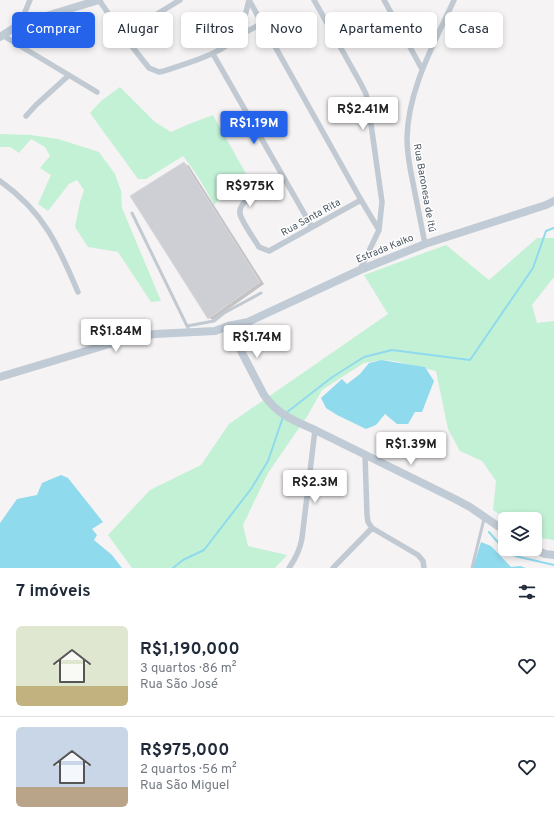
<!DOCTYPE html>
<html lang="pt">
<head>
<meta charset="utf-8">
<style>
  :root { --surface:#fff; --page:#f2f2f3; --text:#1f2937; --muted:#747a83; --line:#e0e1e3; --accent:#2563eb }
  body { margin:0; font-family:Overpass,sans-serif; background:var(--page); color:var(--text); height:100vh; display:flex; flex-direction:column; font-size:15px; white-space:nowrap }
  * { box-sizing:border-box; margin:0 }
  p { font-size:13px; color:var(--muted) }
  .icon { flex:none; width:22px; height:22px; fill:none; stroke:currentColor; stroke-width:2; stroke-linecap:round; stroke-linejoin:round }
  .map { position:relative; height:568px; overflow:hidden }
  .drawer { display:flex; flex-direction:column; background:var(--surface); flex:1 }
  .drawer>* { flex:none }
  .top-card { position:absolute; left:12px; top:12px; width:530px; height:36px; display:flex; gap:8px }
  .controls { position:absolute; left:498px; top:512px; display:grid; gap:8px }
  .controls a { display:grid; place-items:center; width:44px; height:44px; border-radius:6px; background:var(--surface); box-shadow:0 2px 6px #0003; font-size:20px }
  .price { position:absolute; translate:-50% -34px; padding:0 9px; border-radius:4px; background:#fff; color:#222; font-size:13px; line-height:26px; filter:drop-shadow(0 1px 2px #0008) }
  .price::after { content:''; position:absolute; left:50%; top:24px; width:12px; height:9px; margin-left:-6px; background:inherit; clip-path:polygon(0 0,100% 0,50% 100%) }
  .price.active { background:var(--accent); color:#fff }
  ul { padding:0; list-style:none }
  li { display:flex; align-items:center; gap:12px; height:100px; padding:0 16px }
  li+li { border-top:1px solid var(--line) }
  li span { display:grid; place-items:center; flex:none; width:112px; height:80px; border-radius:6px; color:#555 }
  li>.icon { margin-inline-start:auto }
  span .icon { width:48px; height:48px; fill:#fffc; stroke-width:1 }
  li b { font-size:17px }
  h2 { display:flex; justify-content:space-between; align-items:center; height:48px; padding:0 16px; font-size:17px }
  .pill { padding:0 14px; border-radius:6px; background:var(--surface); box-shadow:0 2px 6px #0003; font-size:14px; line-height:36px }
  .pill.active { background:var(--accent); color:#fff }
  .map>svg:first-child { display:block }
  .green { fill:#c3f1d5 }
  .water { fill:#90daee }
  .shadow { fill:#0003 }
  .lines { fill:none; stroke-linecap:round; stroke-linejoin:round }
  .stream { stroke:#90daee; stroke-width:2 }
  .building { fill:#cdcfd5; stroke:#d7d9de }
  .lane { stroke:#c1cad2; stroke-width:3 }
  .street { stroke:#c1cad2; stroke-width:5.5 }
  .secondary { stroke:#c1cbd6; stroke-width:8 }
  .labels { text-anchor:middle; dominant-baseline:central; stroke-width:3; stroke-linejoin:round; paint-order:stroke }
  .street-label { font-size:10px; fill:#4a5661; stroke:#fff }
</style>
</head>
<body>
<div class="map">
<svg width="554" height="568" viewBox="0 0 554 568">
  <rect width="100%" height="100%" fill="#f5f3f3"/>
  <path class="green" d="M120,87L155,122L171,132L189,124L213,115L249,179L231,188L214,205C205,187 195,171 183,156L146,179H138L90,113L101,101Z
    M0,134L31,135L58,139L99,152L115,174L121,191L122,208L161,301L151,302L118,252L88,247L75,227L80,202L84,190L77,180L69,184L48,211L38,204L51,175L40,168L50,156L45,147L31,139L19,153L10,147H0Z
    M537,238H554V277L532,305L537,323L554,321V540L535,537V519H506L493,510L496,481L482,461L460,451L448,429L436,371L395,361L380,360L364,363L322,390L308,415L268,473L243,525L248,546L287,555L275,568H132L108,535L150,490L201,465L229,424L388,314L364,275L446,245L489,280Z"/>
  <path class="water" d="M381,360L425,367L434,381L422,412H415L408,424H397L385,414L376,425L366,429L337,415L326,408L321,398L342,379L347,384L360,374L369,363Z
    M61,475L68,478L103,522L92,529L97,535L94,540L112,555L122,568H0V523L17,499L37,495L42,483Z
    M481,542L491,546L511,567L520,566L526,568H473Z"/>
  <path class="shadow" d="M184,163L189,166L264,284L213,320L209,318Z"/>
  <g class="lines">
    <path class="stream" d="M286,413L331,378L364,357L392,350L470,360L533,268L546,231L554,228
      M489,532L502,547L515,556L554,565
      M173,568L183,560L204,550L251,489L268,461L283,417"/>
  </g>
  <path class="building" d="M184,162L260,282L208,319L130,196Z"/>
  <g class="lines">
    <path class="lane" d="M132,213L189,330
      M187,326L214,321L224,313L261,293
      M472,568L484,519"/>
    <path class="street" d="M99,0L123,35L149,68L159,72L164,71C184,64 226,53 238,35C244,25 246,11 249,0
      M249,0L361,200L379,230
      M314,0L361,84L366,94L368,103L382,202L379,230L360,270
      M384,0L422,69
      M20,24L30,0
      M2,35L97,92
      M123,35L180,0
      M238,36L263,23
      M213,54L312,227
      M26,116L36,105L68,76
      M283,178C272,185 237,198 240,214C242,222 254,239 259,247L269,251L361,200
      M0,181C44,212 58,245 78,292
      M425,244C421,223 417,203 413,183C410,169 407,153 407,138C408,89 434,44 454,0
      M365,454L367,515L368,522L372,528L418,555L423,561L424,568
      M289,568C296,558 300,550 302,538L315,430
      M333,568L372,528"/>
    <path class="secondary" d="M0,37L20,24L99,0
      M228,326L264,395C278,415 293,420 315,430L455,499L470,507L505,531
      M0,377L126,339L155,334L215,331L228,326L248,322L360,270L425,244L546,205L554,201
      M534,549L545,554L554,555"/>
  </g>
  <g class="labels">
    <g class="street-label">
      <text transform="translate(424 188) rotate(80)">Rua Baronesa de Itú</text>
      <text transform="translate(311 218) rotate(-29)">Rua Santa Rita</text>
      <text transform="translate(385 249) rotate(-22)">Estrada Kaiko</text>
    </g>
  </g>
</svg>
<div class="controls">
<a><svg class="icon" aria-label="layers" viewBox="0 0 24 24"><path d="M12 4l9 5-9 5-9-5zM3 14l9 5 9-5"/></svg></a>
</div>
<b class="price" style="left:363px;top:131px">R$2.41M</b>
<b class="price active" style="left:254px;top:145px">R$1.19M</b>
<b class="price" style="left:250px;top:208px">R$975K</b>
<b class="price" style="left:116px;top:353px">R$1.84M</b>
<b class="price" style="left:257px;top:359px">R$1.74M</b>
<b class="price" style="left:411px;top:466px">R$1.39M</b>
<b class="price" style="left:315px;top:504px">R$2.3M</b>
<div class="top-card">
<a class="pill active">Comprar</a>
<a class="pill">Alugar</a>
<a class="pill">Filtros</a>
<a class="pill">Novo</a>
<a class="pill">Apartamento</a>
<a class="pill">Casa</a>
</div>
</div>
<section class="drawer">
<h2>7 imóveis<svg class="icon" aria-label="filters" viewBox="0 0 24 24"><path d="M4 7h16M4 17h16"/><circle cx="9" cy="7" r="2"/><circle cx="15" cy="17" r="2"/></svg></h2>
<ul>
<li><span style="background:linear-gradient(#dfe7d0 75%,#c2b280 0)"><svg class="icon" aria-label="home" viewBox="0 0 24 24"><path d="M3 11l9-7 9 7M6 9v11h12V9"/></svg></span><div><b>R$1,190,000</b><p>3 quartos · 86 m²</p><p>Rua São José</p></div><svg class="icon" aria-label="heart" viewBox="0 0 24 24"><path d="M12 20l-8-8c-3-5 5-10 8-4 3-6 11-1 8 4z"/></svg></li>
<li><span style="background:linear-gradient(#c9d6e8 75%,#b9a48a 0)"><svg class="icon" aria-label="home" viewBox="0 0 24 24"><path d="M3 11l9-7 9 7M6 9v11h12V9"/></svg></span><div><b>R$975,000</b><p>2 quartos · 56 m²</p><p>Rua São Miguel</p></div><svg class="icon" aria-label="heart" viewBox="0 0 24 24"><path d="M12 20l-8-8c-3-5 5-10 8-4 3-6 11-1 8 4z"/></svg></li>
</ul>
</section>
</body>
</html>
